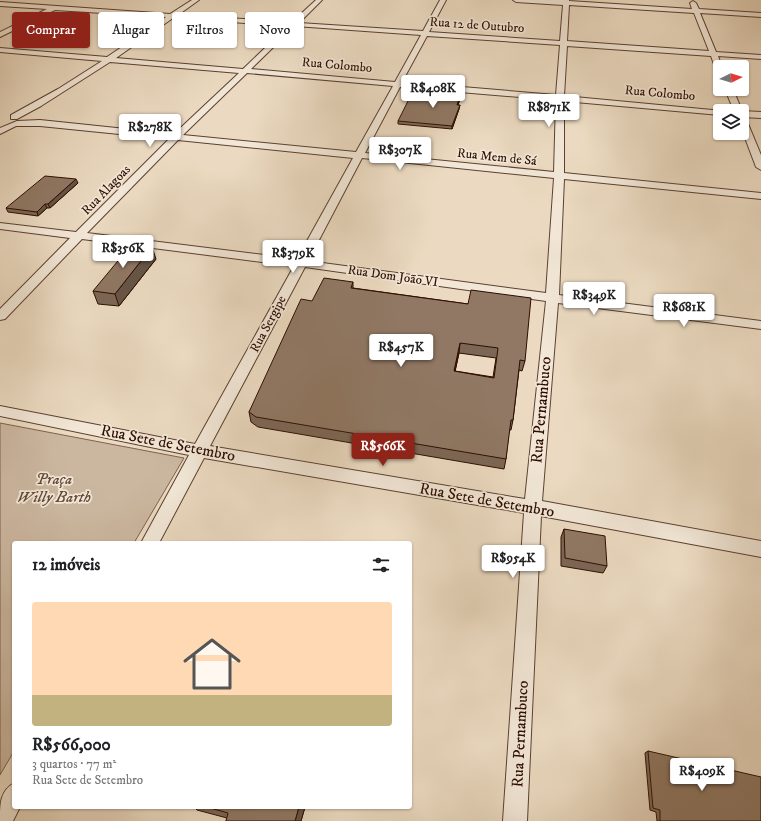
<!DOCTYPE html>
<html lang="pt">
<head>
<meta charset="utf-8">
<style>
  :root { --surface:#fff; --page:#f2f2f2; --text:#202124; --muted:#757577; --accent:#8f2418 }
  body { margin:0; font-family:"IM FELL DW Pica",serif; background:var(--page); color:var(--text); height:100vh; display:flex; flex-direction:column; font-size:15px; white-space:nowrap }
  * { box-sizing:border-box; margin:0 }
  p { font-size:13px; color:var(--muted) }
  .icon { flex:none; width:22px; height:22px; fill:none; stroke:currentColor; stroke-width:2; stroke-linecap:round; stroke-linejoin:round }
  .map { position:relative; flex:1; overflow:hidden }
  .sheet { position:absolute; left:12px; top:541px; width:400px; height:268px; display:flex; flex-direction:column; background:var(--surface); border-radius:4px; box-shadow:0 1px 3px #0004 }
  .sheet>* { flex:none }
  .hud { position:absolute; left:12px; top:12px; width:400px; height:36px; display:flex; gap:8px }
  .needle { width:26px; rotate:85deg }
  .tools { position:absolute; left:713px; top:60px; display:grid; gap:8px }
  .tools a { display:grid; place-items:center; width:36px; height:36px; border-radius:4px; background:var(--surface); box-shadow:0 1px 3px #0004; font-size:20px }
  .price { position:absolute; translate:-50% -34px; padding:0 9px; border-radius:4px; background:#fff; color:#222; font-size:13px; line-height:26px; filter:drop-shadow(0 1px 2px #0008) }
  .price::after { content:''; position:absolute; left:50%; top:24px; width:12px; height:9px; margin-left:-6px; background:inherit; clip-path:polygon(0 0,100% 0,50% 100%) }
  .price.current { background:var(--accent); color:#fff }
  ul { padding:0; list-style:none }
  li { display:grid; align-content:center; gap:8px; height:212px; padding:0 20px }
  li span { display:grid; place-items:center; height:124px; border-radius:4px; color:#555 }
  li>.icon { margin-inline-start:auto }
  span .icon { width:72px; height:72px; fill:#fffc; stroke-width:1 }
  li b { font-size:17px }
  h2 { display:flex; justify-content:space-between; align-items:center; height:48px; padding:0 20px; font-size:17px }
  .chip { padding:0 14px; border-radius:4px; background:var(--surface); box-shadow:0 1px 3px #0004; font-size:14px; line-height:36px }
  .chip.current { background:var(--accent); color:#fff }
  .map>svg:first-child { display:block }
  .green { fill:#cbb7a0; stroke:#7c6250 }
  .lines { fill:none; stroke-linecap:round; stroke-linejoin:round }
  .minor-casing { stroke:#5c4030; stroke-width:2 }
  .minor { fill:#f2e7d7; fill-rule:evenodd }
  .wall { fill:#7c6756; stroke:#2d0d00; fill-rule:evenodd }
  .shaded-wall { fill:#655446; stroke:#2d0d00 }
  .building { fill:#907864; stroke:#2d0d00; fill-rule:evenodd }
  .labels { text-anchor:middle; dominant-baseline:central; stroke-width:3.5; stroke-linejoin:round; paint-order:stroke }
  .far-street-label { font-size:13px; fill:#2d0d00; stroke:#f2e7d7 }
  .street-label { font-size:16px; fill:#2d0d00; stroke:#f2e7d7 }
  .park-label { font-size:16px; font-style:italic; fill:#644838; stroke:#f2e7d7 }
</style>
</head>
<body>
<div class="map">
<svg width="761" height="821" viewBox="0 0 761 821">
  <rect width="100%" height="100%" fill="#ebdac1"/>
  <filter id="stains"><feTurbulence type="fractalNoise" baseFrequency=".005" numOctaves="4"/><feColorMatrix values="0 0 0 0 .2 0 0 0 0 .09 0 0 0 0 .02 0 0 0 .5 -.17"/></filter>
  <radialGradient id="worn" r=".72"><stop offset=".6" stop-color="#630" stop-opacity="0"/><stop offset="1" stop-color="#630" stop-opacity=".3"/></radialGradient>
  <path class="green" d="M0,423L184,458L134,543H14V751L0,775Z"/>
  <g class="lines">
    <g class="minor-casing">
      <path id="minor" d="M192,0H199L178,15L292,22L316,0H322L299,23L423,31L440,0H446L429,32L560,41L563,5L516,2L513,0H569V1L692,9L690,3L693,1L696,3L699,9L761,13V17L700,13L716,52L761,55V59L718,56L722,67H720V72L716,70L711,56L567,46L564,96L723,111H720V115L564,101V173L761,193V199L564,179L559,295L761,321V329L558,303L542,501L761,541V557L541,516L527,821H503L524,513L204,458L159,543H141L189,455L0,416V406L195,444L294,266L82,239L5,319L0,320V309L70,238L0,229V223L76,232L169,139L40,126H16L0,134V128L17,121L40,120L174,134L239,73L110,62L41,106L17,119H11V115L58,89L102,61L0,52V48L107,57L166,17L55,10L0,37V32L47,9L0,6V2L170,14ZM569,5L694,13L709,51L567,41ZM173,18L288,26L243,69L116,58ZM295,26L421,35L395,82L251,69ZM427,36L560,45L556,95L402,82ZM247,73L393,86L356,152L183,135ZM400,87L556,100L554,172L365,153ZM178,140L353,158L297,259L87,233ZM362,158L554,178L546,293L308,261ZM305,267L546,301L525,499L210,446Z
        M725,89H733L742,111H734Z
        M742,111L761,112V118L742,117L746,119L761,155V170L756,167L742,130Z
        M14,783V807H20L13,821H0C0,804 0,791 14,783Z"/>
    </g>
    <use href="#minor" class="minor"/>
  </g>
  <path class="wall" d="M461,96L458,105L459,109L452,129L398,124V121L421,100Z
    M78,183L50,208H47L38,216L8,212L6,208Z
    M156,259L119,306L98,304L93,291Z
    M353,282V288L468,304L525,361L522,371L519,370L513,420L511,430H509L506,459L504,469L258,427L251,422L249,412L312,301ZM459,353L496,358L493,377L455,371Z
    M564,529L607,566L603,573L561,566V537Z
    M648,751L761,821H657L656,812L650,810L645,753Z
    M194,807H305L301,821H226L227,818L197,810Z"/>
  <path class="shaded-wall" d="M461,93V96L457,108V105Z
    M460,105L459,109L452,129V126Z
    M76,179L78,183L50,208L48,204Z
    M45,204L47,208L38,216L37,212Z
    M152,247L156,259L119,306L115,294Z
    M460,343L459,353L453,381L454,371Z
    M299,807H305L301,821H295Z"/>
  <path class="building" d="M445,91L461,93L457,105H460L452,126L398,121L409,99L421,100L424,93L444,94Z
    M45,176L76,179L48,204H45L37,212L6,208Z
    M132,244L152,247L115,294L93,291Z
    M324,278L353,282L351,288L468,304L471,290L531,298L525,361L520,360L513,420H511L506,459L256,417L249,412L301,299L312,301ZM460,343L498,348L494,378L454,371Z
    M564,529L605,536L607,566L565,558Z
    M648,751L761,777V821H660V810L653,808Z
    M207,807H299L295,821H226L228,813Z"/>
  <g class="labels">
    <g class="far-street-label">
      <text transform="translate(477 25) rotate(4)">Rua 12 de Outubro</text>
      <text transform="translate(337 65) rotate(5)">Rua Colombo</text>
      <text transform="translate(660 93) rotate(5)">Rua Colombo</text>
      <text transform="translate(497 157) rotate(6)">Rua Mem de Sá</text>
      <text transform="translate(106 190) rotate(-46)">Rua Alagoas</text>
      <text transform="translate(393 276) rotate(8)">Rua Dom João VI</text>
      <text transform="translate(268 324) rotate(-62)">Rua Sergipe</text>
    </g>
    <g class="street-label">
      <text transform="translate(541 410) rotate(-85)">Rua Pernambuco</text>
      <text transform="translate(168 443) rotate(11)">Rua Sete de Setembro</text>
      <text transform="translate(487 500) rotate(10)">Rua Sete de Setembro</text>
      <text transform="translate(520 734) rotate(-87)">Rua Pernambuco</text>
    </g>
    <g class="park-label">
      <text x="54" y="479">Praça<tspan x="54" dy="18">Willy Barth</tspan></text>
    </g>
  </g>
  <rect width="100%" height="100%" filter="url(#stains)"/>
  <rect width="100%" height="100%" fill="url(#worn)"/>
</svg>
<div class="tools">
<a><svg class="needle" viewBox="-14 -14 28 28"><path d="M0-13l5 13h-10z" fill="#e53935"/><path d="M0 13l5-13h-10z" fill="#757577"/></svg></a>
<a><svg class="icon" aria-label="layers" viewBox="0 0 24 24"><path d="M12 4l9 5-9 5-9-5zM3 14l9 5 9-5"/></svg></a>
</div>
<b class="price" style="left:433px;top:109px">R$408K</b>
<b class="price" style="left:549px;top:128px">R$871K</b>
<b class="price" style="left:150px;top:148px">R$278K</b>
<b class="price" style="left:400px;top:171px">R$307K</b>
<b class="price" style="left:123px;top:269px">R$356K</b>
<b class="price" style="left:293px;top:274px">R$379K</b>
<b class="price" style="left:594px;top:316px">R$349K</b>
<b class="price" style="left:684px;top:328px">R$681K</b>
<b class="price" style="left:401px;top:368px">R$457K</b>
<b class="price current" style="left:383px;top:467px">R$566K</b>
<b class="price" style="left:513px;top:579px">R$954K</b>
<b class="price" style="left:702px;top:792px">R$409K</b>
<div class="hud">
<a class="chip current">Comprar</a>
<a class="chip">Alugar</a>
<a class="chip">Filtros</a>
<a class="chip">Novo</a>
</div>
<section class="sheet">
<h2>12 imóveis<svg class="icon" aria-label="filters" viewBox="0 0 24 24"><path d="M4 7h16M4 17h16"/><circle cx="9" cy="7" r="2"/><circle cx="15" cy="17" r="2"/></svg></h2>
<ul>
<li><span style="background:linear-gradient(#ffd9b3 75%,#c2b280 0)"><svg class="icon" aria-label="home" viewBox="0 0 24 24"><path d="M3 11l9-7 9 7M6 9v11h12V9"/></svg></span><div><b>R$566,000</b><p>3 quartos · 77 m²</p><p>Rua Sete de Setembro</p></div></li>
</ul>
</section>
</div>
</body>
</html>
